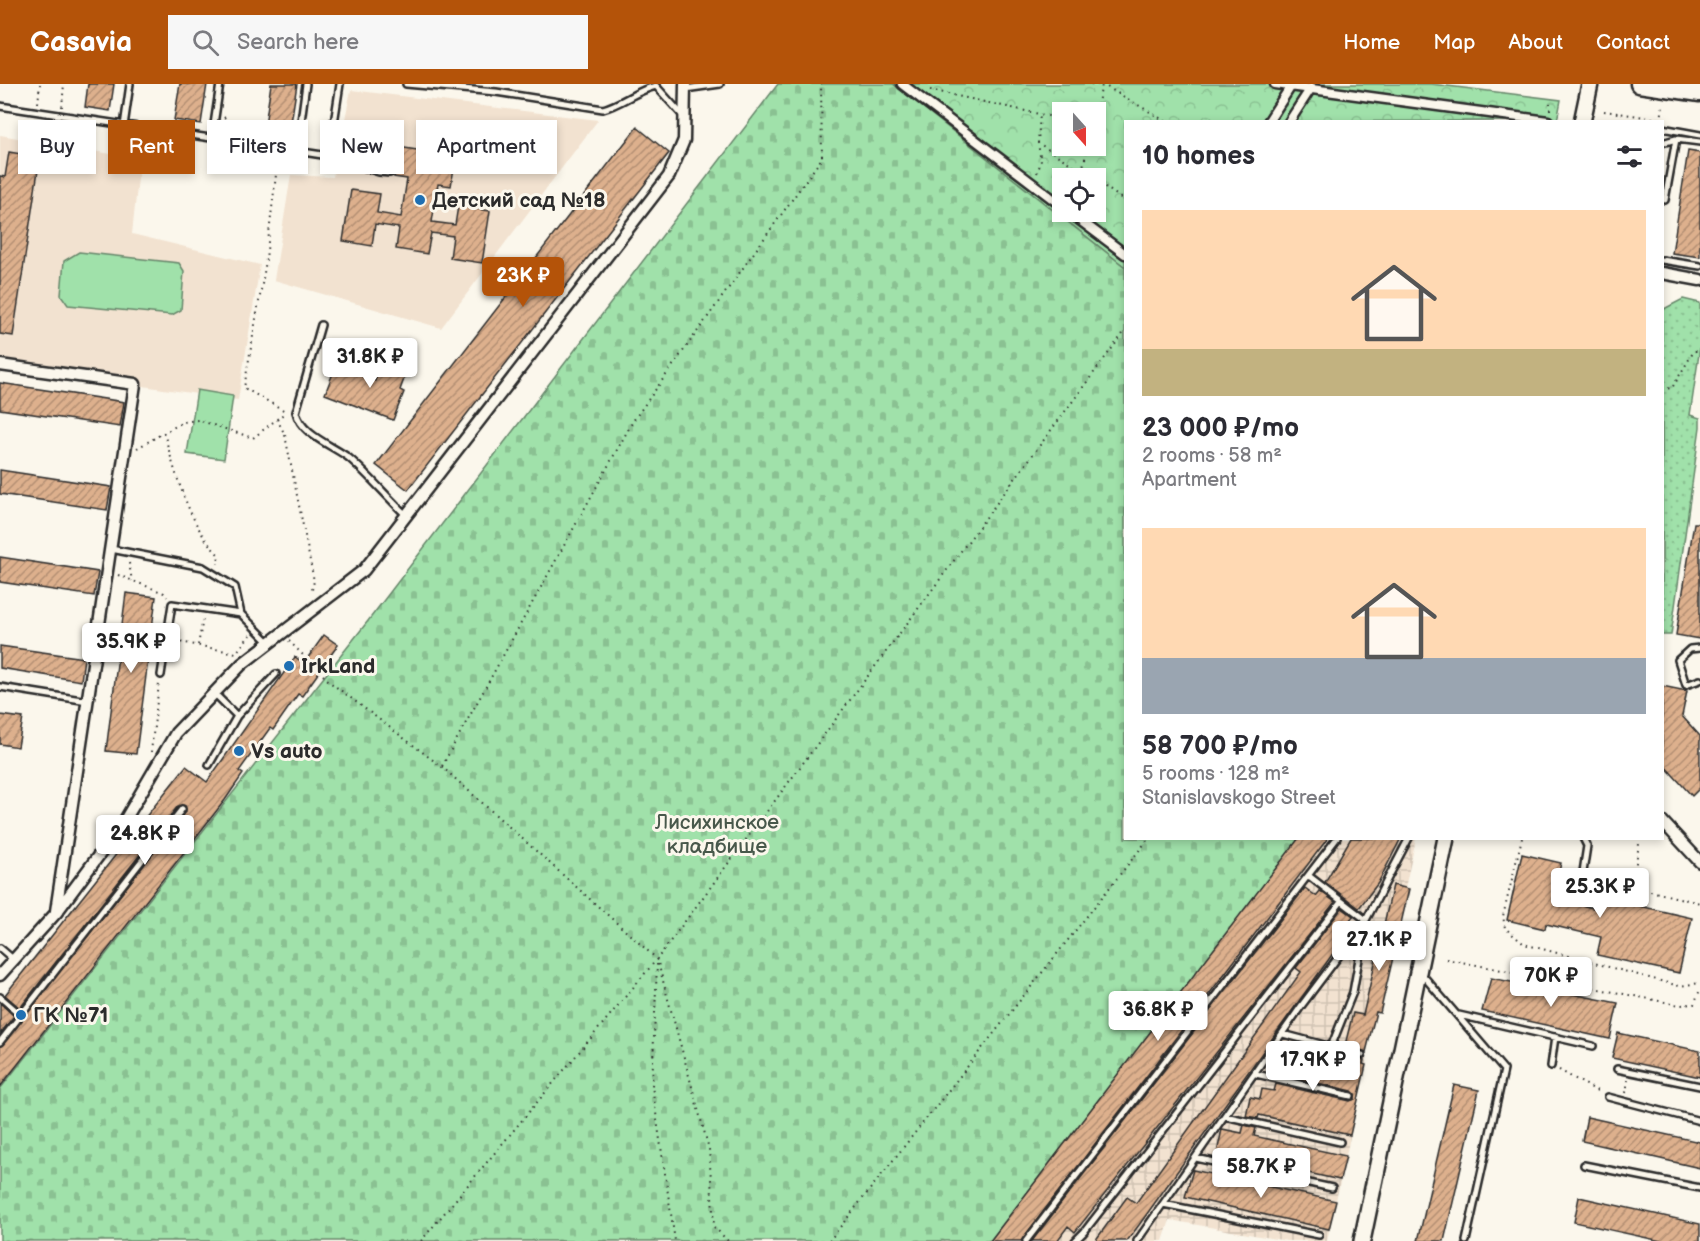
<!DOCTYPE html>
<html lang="en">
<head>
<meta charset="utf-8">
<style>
  :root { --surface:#fff; --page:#f7f7f7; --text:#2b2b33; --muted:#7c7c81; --accent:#b45309 }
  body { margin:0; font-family:"Balsamiq Sans",sans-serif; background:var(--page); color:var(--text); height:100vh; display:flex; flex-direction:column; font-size:22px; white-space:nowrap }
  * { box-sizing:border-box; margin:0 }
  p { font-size:20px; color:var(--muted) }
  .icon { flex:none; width:33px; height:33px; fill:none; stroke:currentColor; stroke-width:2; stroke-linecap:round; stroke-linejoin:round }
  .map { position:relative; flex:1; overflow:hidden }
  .drawer { position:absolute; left:1124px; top:36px; width:540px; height:720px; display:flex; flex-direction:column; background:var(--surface); border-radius:0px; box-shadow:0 3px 9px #0003 }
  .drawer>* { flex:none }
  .banner { position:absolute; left:18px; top:36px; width:570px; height:54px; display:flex; gap:12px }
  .needle { width:39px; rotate:159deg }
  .controls { position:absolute; left:1052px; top:18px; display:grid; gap:12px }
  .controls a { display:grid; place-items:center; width:54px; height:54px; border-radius:0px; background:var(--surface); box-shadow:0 3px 9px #0003; font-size:30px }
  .price { position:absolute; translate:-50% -51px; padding:0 14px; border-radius:6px; background:#fff; color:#222; font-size:20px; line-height:39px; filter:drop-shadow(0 2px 3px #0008) }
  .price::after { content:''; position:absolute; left:50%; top:36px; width:18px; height:14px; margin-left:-9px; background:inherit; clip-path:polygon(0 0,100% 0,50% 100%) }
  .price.selected { background:var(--accent); color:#fff }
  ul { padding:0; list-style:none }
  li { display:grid; align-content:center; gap:12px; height:318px; padding:0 18px }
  li span { display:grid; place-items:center; height:186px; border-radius:0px; color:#555 }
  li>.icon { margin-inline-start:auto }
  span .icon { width:108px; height:108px; fill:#fffc; stroke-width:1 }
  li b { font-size:26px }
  h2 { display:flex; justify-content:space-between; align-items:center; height:72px; padding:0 18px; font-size:26px }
  .chip { padding:0 21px; border-radius:0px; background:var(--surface); box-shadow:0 3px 9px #0003; font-size:21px; line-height:54px }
  .chip.selected { background:var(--accent); color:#fff }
  header { display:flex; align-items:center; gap:36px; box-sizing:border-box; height:84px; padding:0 30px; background:var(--accent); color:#fff }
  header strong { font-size:28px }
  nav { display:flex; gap:33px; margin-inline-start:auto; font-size:21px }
  .search { width:420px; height:54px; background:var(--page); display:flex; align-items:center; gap:15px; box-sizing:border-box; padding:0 21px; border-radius:0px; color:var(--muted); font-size:22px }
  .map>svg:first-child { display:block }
  .built { fill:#f2e2d0 }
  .industrial { fill:url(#industrial-grid) }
  .forest { fill:url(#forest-crowns); stroke:#66866a; stroke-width:1.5; fill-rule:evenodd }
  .cemetery { fill:url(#cemetery-stones); stroke:#66866a; stroke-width:1.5 }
  .garden { fill:url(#garden-dots); stroke:#66866a; stroke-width:1.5 }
  .pitch { fill:#a0e1aa; stroke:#66866a; stroke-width:1.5 }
  .building { fill:url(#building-hatch); stroke:#2b2b2b; stroke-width:1.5 }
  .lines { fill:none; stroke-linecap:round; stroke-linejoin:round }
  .service-casing { stroke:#2b2b2b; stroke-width:10 }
  .pedestrian-casing { stroke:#2b2b2b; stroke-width:13 }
  .minor-casing { stroke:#2b2b2b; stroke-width:15 }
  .secondary-casing { stroke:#2b2b2b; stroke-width:20 }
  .primary-casing { stroke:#2b2b2b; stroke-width:21 }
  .path { stroke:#2b2b2b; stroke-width:2; stroke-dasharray:1.5 4.5; stroke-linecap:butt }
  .service { stroke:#fbf7ec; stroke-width:5 }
  .pedestrian { stroke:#fbf7ec; stroke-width:8 }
  .minor { stroke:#fbf7ec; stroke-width:10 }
  .secondary { stroke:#fbf7ec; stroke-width:15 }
  .primary { stroke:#fbf7ec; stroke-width:16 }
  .poi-dot { fill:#1f6fb2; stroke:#fbf7ec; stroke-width:2 }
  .labels { text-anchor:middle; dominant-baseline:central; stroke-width:6; stroke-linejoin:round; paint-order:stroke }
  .poi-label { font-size:21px; font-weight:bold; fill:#2b2b2b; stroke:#fbf7ec; text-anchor:start }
  .park-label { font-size:21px; fill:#48584b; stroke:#fbf7ec }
</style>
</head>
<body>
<header>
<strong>Casavia</strong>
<div class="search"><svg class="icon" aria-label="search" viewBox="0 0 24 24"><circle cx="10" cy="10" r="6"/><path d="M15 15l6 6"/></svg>Search here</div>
<nav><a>Home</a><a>Map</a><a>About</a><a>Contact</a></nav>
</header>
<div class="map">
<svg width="1700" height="1157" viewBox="0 0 1700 1157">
  <defs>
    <pattern id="industrial-grid" width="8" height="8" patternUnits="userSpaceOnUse" patternTransform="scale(1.5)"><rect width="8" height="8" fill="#f2e2d0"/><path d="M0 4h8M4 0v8" fill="none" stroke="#d0c2b3"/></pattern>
    <pattern id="forest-crowns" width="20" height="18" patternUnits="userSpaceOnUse" patternTransform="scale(1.5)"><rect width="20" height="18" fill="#a0e1aa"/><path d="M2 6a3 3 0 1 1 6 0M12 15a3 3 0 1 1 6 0" fill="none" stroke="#8ac192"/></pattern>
    <pattern id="cemetery-stones" width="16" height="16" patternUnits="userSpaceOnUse" patternTransform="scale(1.5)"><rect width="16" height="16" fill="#a0e1aa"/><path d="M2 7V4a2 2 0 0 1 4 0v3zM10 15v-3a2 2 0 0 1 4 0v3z" fill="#8ac192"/></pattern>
    <pattern id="garden-dots" width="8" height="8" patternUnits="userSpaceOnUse" patternTransform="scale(1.5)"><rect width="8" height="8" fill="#a0e1aa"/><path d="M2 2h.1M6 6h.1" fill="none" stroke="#8ac192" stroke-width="1.8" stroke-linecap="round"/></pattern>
    <pattern id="building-hatch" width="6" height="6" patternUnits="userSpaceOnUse" patternTransform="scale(1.5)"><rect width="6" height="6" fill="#ddb08d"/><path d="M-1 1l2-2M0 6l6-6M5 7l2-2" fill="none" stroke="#b38f73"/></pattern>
  </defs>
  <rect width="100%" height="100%" fill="#fbf7ec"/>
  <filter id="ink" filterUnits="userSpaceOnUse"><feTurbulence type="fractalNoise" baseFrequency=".0167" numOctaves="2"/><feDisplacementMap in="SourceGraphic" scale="12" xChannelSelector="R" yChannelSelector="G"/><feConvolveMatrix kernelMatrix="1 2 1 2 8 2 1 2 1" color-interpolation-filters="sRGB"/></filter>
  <g filter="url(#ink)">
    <path class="built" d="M351,6L598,36L441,244L274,196L291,91L333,93Z
      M0,51L140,75L132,150L260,181L238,316L0,281Z"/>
    <path class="industrial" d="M1299,755H1416L1405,804L1409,805L1380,929H1376L1366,966V981L1327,1157H1287L1170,1136L1163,1157H990Z"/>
    <path class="forest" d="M893,0H1431L1561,16L1557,37L1125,38V183ZM1062,28H1095V62H1062ZM1062,94H1095V128H1062Z"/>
    <path class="cemetery" d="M778,0H893L1125,183V754L1299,755L990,1157H0V1005L368,537Z"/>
    <path class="garden" d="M1683,215L1700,219V263L1690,331L1700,334V343L1671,551H1662V226Z"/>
    <path class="pitch" d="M79,168L179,179L184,187L181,226L172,231L68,221L61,211L64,177Z
      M197,306L233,312L224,375L187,370Z"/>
    <path class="building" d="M88,0H114L110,27L85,23Z
      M180,0H207L201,40L174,36Z
      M271,0H297L289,52L264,48Z
      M637,43L669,69L408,406L376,381Z
      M398,63L456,72L451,102L438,100L432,138L455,141L458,122L490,127L482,179L450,174L453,152L431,149L427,170L396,165L399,144L375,140L372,162L343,157L351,106L380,110L377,129L401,133L407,95L394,93Z
      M1688,67L1700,69V173L1672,169Z
      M9,68L40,73L13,252L0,250V92L5,93Z
      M382,277L407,287L400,306L404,308L393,336L325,310L336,281L375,297Z
      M0,299L124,318L120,343L0,325Z
      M0,386L111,403L107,426L0,410Z
      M1694,439H1700V555L1676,551Z
      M0,473L98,488L94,512L0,498Z
      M126,509L156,513L136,670L106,667Z
      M324,551L338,561L302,612L298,610L273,646L270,644L239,687L243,690L225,716L0,1003V963L186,728L185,722H178L20,924L5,911L186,682L207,698L295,573L304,579Z
      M0,562L84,574L81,597L0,584Z
      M1662,602L1687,607L1682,632L1700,652V704L1692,712L1662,679Z
      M0,631L23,634L18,663L0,660Z
      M1299,754H1328L1021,1157H990Z
      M1351,754H1401L1378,799L1359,824L1325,798Z
      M1522,770L1561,779L1553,814L1593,824L1597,804L1633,813L1631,820L1692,834L1679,889L1597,871L1601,853L1546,840L1545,845L1507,836Z
      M1393,801L1409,805L1380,929L1376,928L1366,968L1345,961L1353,929L1363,931Z
      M1305,804L1316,812L1320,807L1335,818L1075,1148L1068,1142L1057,1157H1032Z
      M1342,824L1353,832L1350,836L1354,840L1139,1141L1127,1157H1095L1127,1113L1136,1119L1301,888L1296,884Z
      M1491,894L1618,919L1610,955L1482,927Z
      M0,919L14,932L0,950Z
      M1618,949L1700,967V993L1612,974Z
      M1284,963L1341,975L1342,971L1364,976L1363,980L1366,981L1350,1051L1259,1031L1258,1034L1246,1032L1250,1013L1260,1015L1262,1005L1274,1007L1276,1000L1350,1017L1355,1015V1010L1352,1007L1278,990Z
      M1454,1001L1479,1006L1444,1157H1418Z
      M1587,1033L1700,1058V1084L1582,1057Z
      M1244,1041L1256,1044L1254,1052L1346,1072L1340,1096L1217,1069L1222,1045L1242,1049Z
      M1193,1086L1336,1117L1329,1145L1185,1113Z
      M1579,1113L1700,1140V1157H1661L1574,1138Z"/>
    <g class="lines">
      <g class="service-casing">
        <path id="service" d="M406,0L496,8L603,25C622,20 637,6 656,2L683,32
          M685,5L720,0
          M0,22L329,72L340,0
          M124,42L130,0
          M1662,44L1700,51
          M212,54L220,0
          M1662,59L1676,55L1700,58
          M297,67L306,0
          M326,72L379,88L390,89
          M1665,116L1676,55
          M1662,176L1700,182
          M321,241L296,328C301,351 332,361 349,374C369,391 387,413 406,431
          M111,465L203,483L235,503L241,530
          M1700,564L1690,565L1678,576L1686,601L1700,596
          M161,591L172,520L241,530L269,558
          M0,603L88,617
          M214,609L237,632L276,590
          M209,681L237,632
          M1309,792L1366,836L1353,908L1331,963
          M1581,801L1587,762L1583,754
          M0,864L14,876
          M1420,888L1504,986L1466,1157
          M0,913L21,931
          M1459,931L1593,962
          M1283,950L1362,971
          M0,958L182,725
          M1551,982L1555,953
          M1617,985L1700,1002
          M1256,990L1351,1012
          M1608,1013L1700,1037
          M1225,1032L1340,1058
          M1196,1074L1332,1104
          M1584,1081L1700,1104
          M1163,1120L1319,1151
          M1026,1157L1337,754
          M1075,1157L1084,1148L1341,818
          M1137,1157L1302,921L1366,836L1409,754"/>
      </g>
      <g class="pedestrian-casing">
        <path id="pedestrian" d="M902,0L1062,122
          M1275,0L1548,37
          M1268,38L1291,2
          M1289,38L1311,4
          M1069,128L1125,170"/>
      </g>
      <g class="minor-casing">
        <path id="minor" d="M1662,189L1700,196
          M0,281L135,300L56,827
          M1662,737L1700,778
          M0,891L56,829L125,736L176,649L242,580L364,486L669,92L684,56L685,0"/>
      </g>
      <g class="secondary-casing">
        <path id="secondary" d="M1582,38L1590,0
          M1362,1157L1446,754"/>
      </g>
      <g class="primary-casing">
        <path id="primary" d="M1639,0L1700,9"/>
      </g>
      <path class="path" d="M1091,0L1102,1L1095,31
        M1102,0L1167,38
        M930,6L1062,35
        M38,19L40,0
        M62,23L64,0
        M1550,26V19
        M1604,27L1659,35
        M224,33L242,49
        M1661,36L1663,21
        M1038,59L1040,29
        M1088,62L1082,87L1092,94
        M278,74L265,183L244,304L287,328
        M1037,89L1041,78L1038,59L1082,87
        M1095,96L1125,117
        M1662,305L1672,304L1694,267H1700
        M277,335L285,351L314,497L311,510
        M164,349C175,388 190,444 219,471L218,480
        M137,364L183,338L198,336L253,354L286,328
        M129,479L132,497
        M118,491L164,509L167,513
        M175,557L236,569L250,551
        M289,557L331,599L442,683L657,875L709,1065L714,1143L728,1157
        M198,561L203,535
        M151,668L159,600
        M442,682L633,337L822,74L821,0
        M1522,754L1503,832L1505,844L1524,860L1679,902L1700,899
        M1592,793L1700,819
        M1632,803L1640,754
        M1446,875L1680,921L1694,920L1700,906
        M657,880L652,1002L675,1157
        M1559,986L1599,1008
        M1626,1009L1628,996
        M421,1157L657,875L1125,247
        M829,1157L1149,754"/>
      <use href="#service" class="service"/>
      <use href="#pedestrian" class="pedestrian"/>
      <use href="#minor" class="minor"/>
      <use href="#secondary" class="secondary"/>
      <use href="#primary" class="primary"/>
    </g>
  </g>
  <g class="poi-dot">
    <circle cx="420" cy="116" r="6"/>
    <circle cx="289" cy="582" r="6"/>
    <circle cx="239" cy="667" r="6"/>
    <circle cx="21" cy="931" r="6"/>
  </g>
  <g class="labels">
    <g class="poi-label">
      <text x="432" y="116">Детский сад №18</text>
      <text x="301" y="582">IrkLand</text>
      <text x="251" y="667">Vs auto</text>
      <text x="33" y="931">ГК №71</text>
    </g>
    <g class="park-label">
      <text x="717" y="738">Лисихинское<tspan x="717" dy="24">кладбище</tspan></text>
    </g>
  </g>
</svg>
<div class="controls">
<a><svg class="needle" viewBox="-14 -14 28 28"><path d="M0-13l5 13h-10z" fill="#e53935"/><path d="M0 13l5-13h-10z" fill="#7c7c81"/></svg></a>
<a><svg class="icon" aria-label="locate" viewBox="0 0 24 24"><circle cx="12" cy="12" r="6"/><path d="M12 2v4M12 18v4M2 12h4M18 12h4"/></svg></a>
</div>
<b class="price selected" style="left:523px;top:224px">23K ₽</b>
<b class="price" style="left:370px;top:305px">31.8K ₽</b>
<b class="price" style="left:131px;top:590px">35.9K ₽</b>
<b class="price" style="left:145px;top:782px">24.8K ₽</b>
<b class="price" style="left:1600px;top:835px">25.3K ₽</b>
<b class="price" style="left:1379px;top:888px">27.1K ₽</b>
<b class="price" style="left:1551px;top:924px">70K ₽</b>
<b class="price" style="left:1158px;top:958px">36.8K ₽</b>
<b class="price" style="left:1313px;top:1008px">17.9K ₽</b>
<b class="price" style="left:1261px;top:1115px">58.7K ₽</b>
<div class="banner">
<a class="chip">Buy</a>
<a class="chip selected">Rent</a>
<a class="chip">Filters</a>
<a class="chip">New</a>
<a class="chip">Apartment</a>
</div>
<section class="drawer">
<h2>10 homes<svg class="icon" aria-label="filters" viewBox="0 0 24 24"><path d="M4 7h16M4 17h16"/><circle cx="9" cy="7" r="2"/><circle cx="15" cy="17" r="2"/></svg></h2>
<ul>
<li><span style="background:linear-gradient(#ffd9b3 75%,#c2b280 0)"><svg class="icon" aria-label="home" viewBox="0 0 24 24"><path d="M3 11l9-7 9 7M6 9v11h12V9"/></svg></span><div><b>23 000 ₽/mo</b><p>2 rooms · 58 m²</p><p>Apartment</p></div></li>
<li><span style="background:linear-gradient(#ffd9b3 70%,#9aa5b1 0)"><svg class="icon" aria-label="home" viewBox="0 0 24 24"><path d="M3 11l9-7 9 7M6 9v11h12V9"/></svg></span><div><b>58 700 ₽/mo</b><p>5 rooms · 128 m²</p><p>Stanislavskogo Street</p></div></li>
</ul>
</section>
</div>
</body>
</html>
